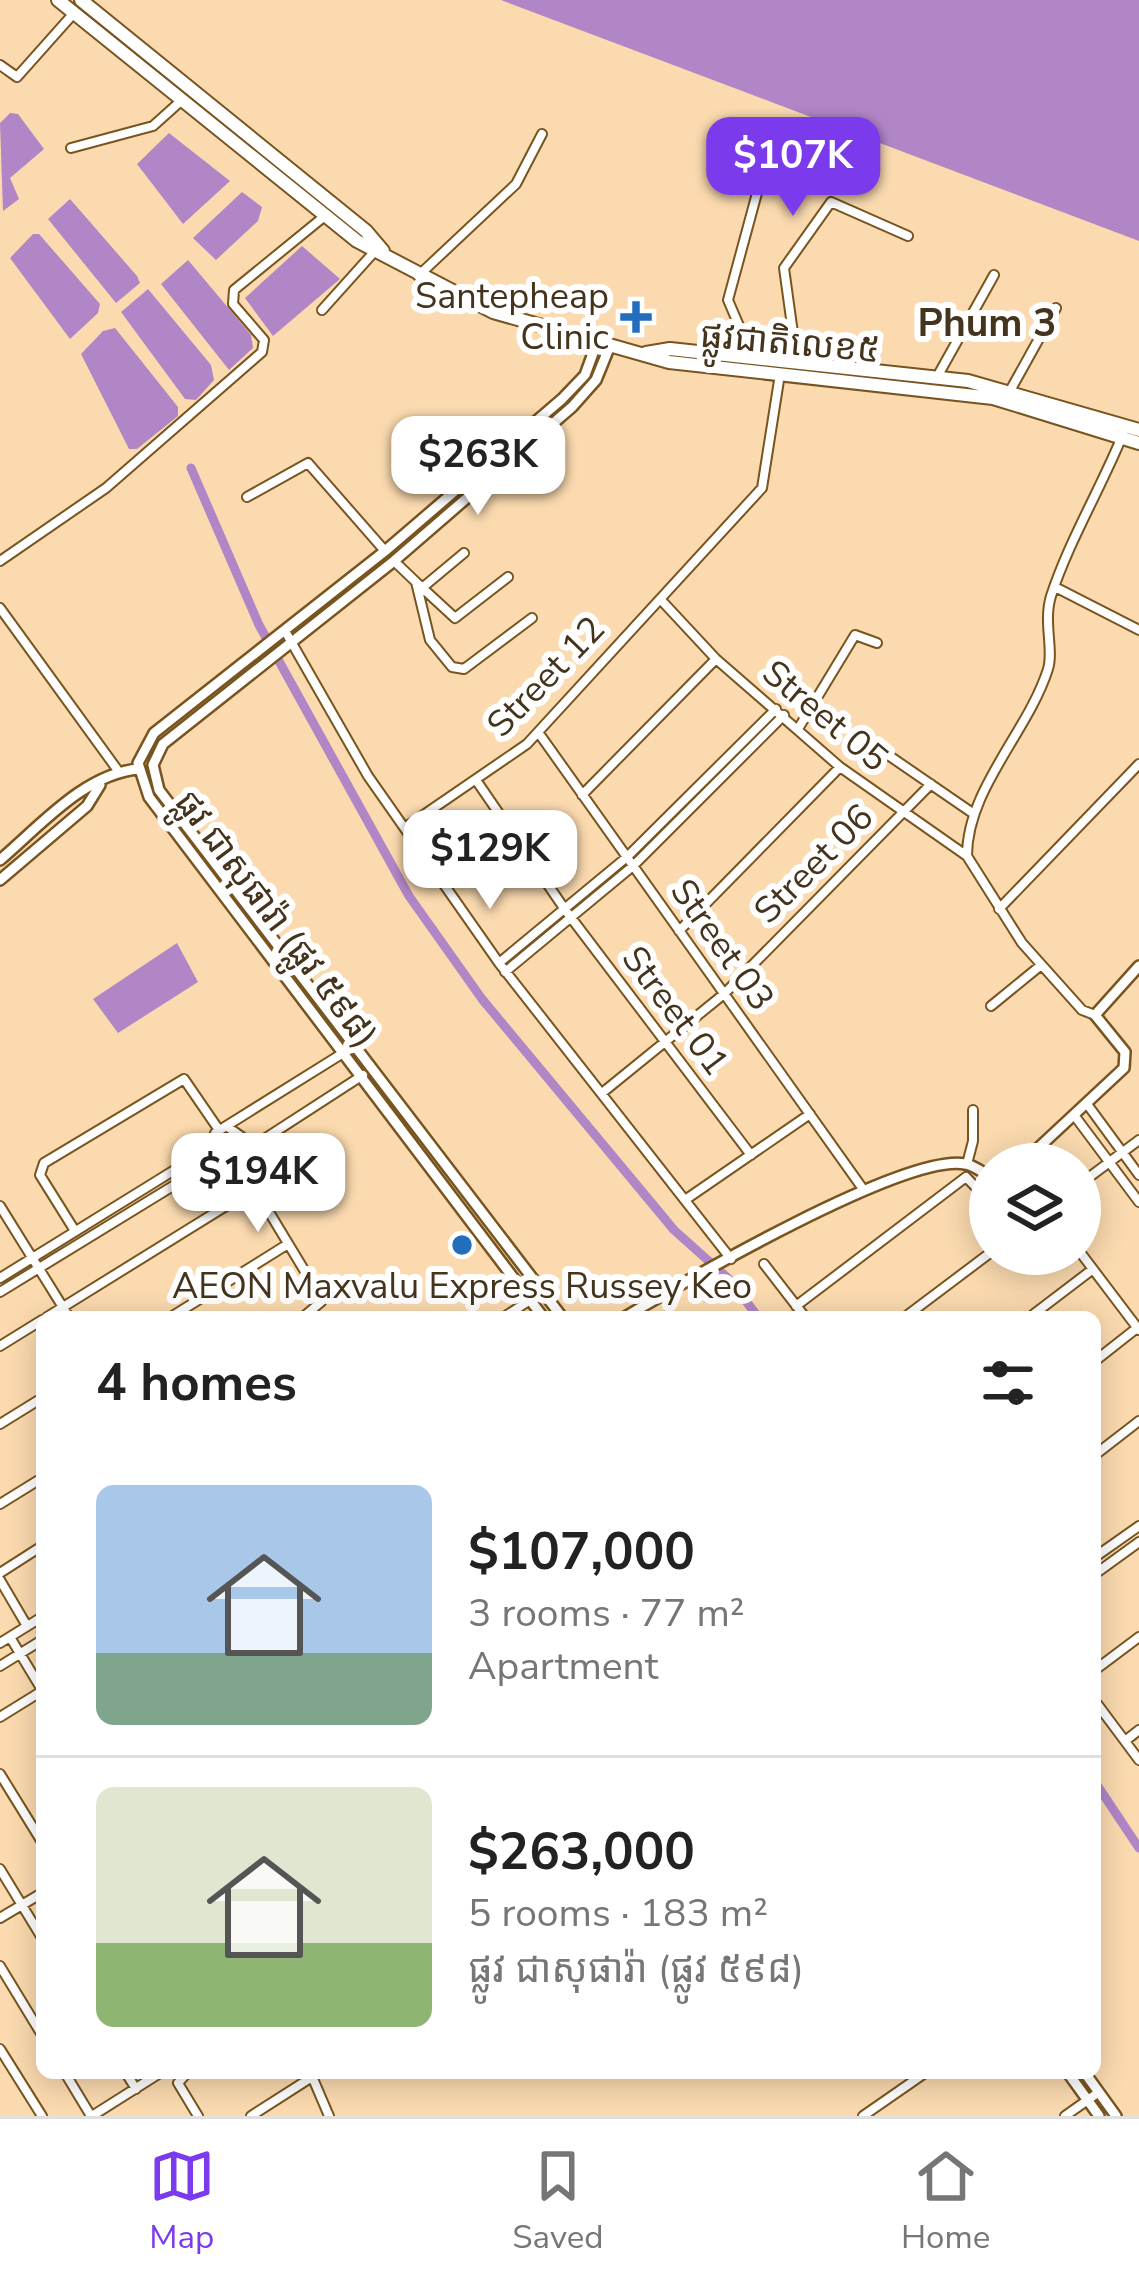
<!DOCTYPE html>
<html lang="en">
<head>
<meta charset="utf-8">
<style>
  :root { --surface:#fff; --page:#f2f2f2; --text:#222; --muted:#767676; --line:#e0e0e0; --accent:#7c3aed }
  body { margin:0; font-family:"Nunito Sans","Noto Sans Khmer",sans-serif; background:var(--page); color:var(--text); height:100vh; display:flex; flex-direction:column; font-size:45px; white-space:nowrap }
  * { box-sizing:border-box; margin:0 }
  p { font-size:39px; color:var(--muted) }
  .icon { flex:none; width:66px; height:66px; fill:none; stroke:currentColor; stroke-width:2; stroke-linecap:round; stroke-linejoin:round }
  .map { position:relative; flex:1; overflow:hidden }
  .panel { position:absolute; left:36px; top:1311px; width:1065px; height:768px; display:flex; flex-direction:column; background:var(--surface); border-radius:18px; box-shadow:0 6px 30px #0003 }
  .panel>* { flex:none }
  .controls { position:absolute; left:969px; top:1143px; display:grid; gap:24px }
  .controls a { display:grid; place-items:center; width:132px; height:132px; border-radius:50%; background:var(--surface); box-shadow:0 6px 30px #0003; font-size:60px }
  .price { position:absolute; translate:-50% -102px; padding:0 27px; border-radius:24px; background:#fff; color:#222; font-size:39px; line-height:78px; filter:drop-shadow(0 3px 6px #0008) }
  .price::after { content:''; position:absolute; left:50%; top:72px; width:36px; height:27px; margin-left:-18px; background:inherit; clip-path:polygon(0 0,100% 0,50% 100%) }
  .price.current { background:var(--accent); color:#fff }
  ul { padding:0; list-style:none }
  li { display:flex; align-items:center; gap:36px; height:300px; padding:0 60px }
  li+li { border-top:3px solid var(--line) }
  li span { display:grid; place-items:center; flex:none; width:336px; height:240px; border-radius:18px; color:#555 }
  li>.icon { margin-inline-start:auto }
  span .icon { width:144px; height:144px; fill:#fffc; stroke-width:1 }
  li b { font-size:51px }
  h2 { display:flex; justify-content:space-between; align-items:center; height:144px; padding:0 60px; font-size:51px }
  .tabs { display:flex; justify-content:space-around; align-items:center; height:168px; border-top:3px solid var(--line); background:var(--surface); font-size:33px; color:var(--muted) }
  .tabs a { display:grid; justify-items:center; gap:6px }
  .tabs .current { color:var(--accent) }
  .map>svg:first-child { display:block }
  .water { fill:#b186c7 }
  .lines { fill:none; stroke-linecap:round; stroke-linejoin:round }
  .canal { stroke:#b186c7; stroke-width:9 }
  .street-casing { stroke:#78541f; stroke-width:12 }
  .secondary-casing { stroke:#78541f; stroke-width:14 }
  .highway-casing { stroke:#78541f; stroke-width:16 }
  .street { stroke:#fff; stroke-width:8 }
  .secondary { stroke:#fff; stroke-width:9 }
  .highway { stroke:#fff; stroke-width:12 }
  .poi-dot { fill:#236dbd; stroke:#fff; stroke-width:4.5 }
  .labels { text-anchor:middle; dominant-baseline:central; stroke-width:12; stroke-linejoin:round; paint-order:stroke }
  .poi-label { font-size:36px; fill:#44331d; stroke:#fff; text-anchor:end }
  .street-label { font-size:36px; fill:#44331d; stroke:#fff }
  .neighbourhood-label { font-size:39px; font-weight:bold; fill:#44331d; stroke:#fff }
</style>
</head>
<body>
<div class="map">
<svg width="1139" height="2116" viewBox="0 0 1139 2116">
  <rect width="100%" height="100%" fill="#fbdaaf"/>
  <path class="water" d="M501,0H1139V241Z
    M10,113L18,114L44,149L10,178L19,199L3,211L0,123Z
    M169,133L230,181L183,224L137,164Z
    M242,192L262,207L258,221L216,260L193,238Z
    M70,199L137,276L140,283L116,303L48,219Z
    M33,234H39L100,304L98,313L70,339L10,258Z
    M302,246L340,279L273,336L245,298Z
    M188,260L251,335L253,348L229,370L161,284Z
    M148,289L211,365L214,380L196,400L185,399L121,312Z
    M115,328L178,407V416L137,449H129L81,354L103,331Z
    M177,943L198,982L118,1033L93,999Z"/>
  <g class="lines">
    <path class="canal" d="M191,468L259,625L409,896L482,999L674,1230L730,1280L758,1317
      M1095,1782L1139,1848"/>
    <g class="street-casing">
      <path id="street" d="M0,65L17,77L74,13
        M71,148L153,126L182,100
        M418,276L516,184L542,134
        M322,310L375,251
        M752,356L728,300L760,182
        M797,362L784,268L831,202L908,236
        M937,377L994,275
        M1011,389L1056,308
        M247,497L308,463L385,551
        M0,561L106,488L262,352L264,340L233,304L234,290L326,215
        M394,561L416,582L430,640L452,667L464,669L532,618
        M417,583L455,618L508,577
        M1055,587L1139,630
        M422,588L464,553
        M662,601L716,659L840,767L967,856
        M0,608L119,772
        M285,631L368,776L499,963L731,1259
        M798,729L855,635L877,643
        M538,732L863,1189
        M891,757L974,814
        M476,780L566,911L751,1155
        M582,795L716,659
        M406,827L527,744L762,488L780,374
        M999,909L1139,764
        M679,931L840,767
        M499,963L627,857L776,709
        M505,972L633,866L784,715
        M991,1006L1040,966
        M1095,1015L1082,1010L1022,943L967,856C967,789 1028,732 1048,669C1054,650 1043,622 1051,596C1069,541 1101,488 1123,434
        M602,1093L724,994L931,784
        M1087,1104L1139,1175
        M1074,1115L1139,1202
        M229,1128L242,1137L244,1148L227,1162L212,1152L215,1133L356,1045
        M244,1152L363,1075
        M237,1159L318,1293L321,1302L303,1317
        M967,1164L973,1141V1110
        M1080,1184L1139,1140
        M685,1200L810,1114
        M0,1206L69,1317
        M75,1231L40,1175L44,1163L184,1079L219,1130
        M1080,1252L1139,1330
        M764,1264L805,1317
        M0,1278L210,1148
        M0,1292L217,1159
        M796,1306L966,1177L990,1202
        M47,1317L255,1188
        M171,1317L288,1244
        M504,1317L544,1291
        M905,1317L990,1253
        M1030,1317L1093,1269
        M0,1346L42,1320
        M1095,1361L1137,1328
        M0,1424L42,1398
        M1095,1455L1139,1421
        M0,1504L42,1478
        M1095,1557L1139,1526
        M0,1573L42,1546
        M1095,1574L1139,1542
        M0,1580L27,1626
        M10,1637L42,1690
        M0,1643L42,1617
        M0,1666L42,1640
        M1095,1670L1139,1637
        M1095,1701L1139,1760
        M0,1717L42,1691
        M1125,1741L1139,1730
        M0,1774L42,1842
        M0,1869L42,1938
        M0,1918L42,1893
        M0,1966L42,2035
        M0,2049L42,2116
        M65,2073L91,2116
        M126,2073L136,2089
        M187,2073L178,2083L198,2116
        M311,2074L329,2116
        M92,2116L160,2073
        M251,2116L312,2077
        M863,2116L925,2073
        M1065,2116L1099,2092"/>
    </g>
    <g class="secondary-casing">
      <path id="secondary" d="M0,860C39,827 85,773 139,769
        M0,880L87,806L100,785
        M1021,1164L1124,1068L1125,1052L1095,1015L1139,966
        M543,1317L149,797L138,763L154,733L385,551L562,399L585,375L596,345
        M562,1317L159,790L153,765L163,744L394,561L572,407L596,380L609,348
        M625,1317C684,1282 905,1153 965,1164C974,1165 982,1172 990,1177
        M1068,2073L1099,2116
        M1085,2073L1116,2116"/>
    </g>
    <g class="highway-casing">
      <path id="highway" d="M58,0L357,241L493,312L669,362L993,398L1139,443
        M81,0L366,231L383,251
        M646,353L670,349L968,381L1139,430"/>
    </g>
    <use href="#street" class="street"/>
    <use href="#secondary" class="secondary"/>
    <use href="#highway" class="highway"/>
  </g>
  <g class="poi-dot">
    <path d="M630 299h12v12h12v12h-12v12h-12v-12h-12v-12h12z"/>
    <circle cx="462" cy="1245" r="12"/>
  </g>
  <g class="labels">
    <g class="poi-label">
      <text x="609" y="296">Santepheap<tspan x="609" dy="41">Clinic</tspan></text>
      <text x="462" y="1286" text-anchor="middle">AEON Maxvalu Express Russey Keo</text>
    </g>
    <g class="street-label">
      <text transform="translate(790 343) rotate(5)">ផ្លូវជាតិលេខ៥</text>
      <text transform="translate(546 677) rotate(-46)">Street 12</text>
      <text transform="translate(825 716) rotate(40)">Street 05</text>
      <text transform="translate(814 864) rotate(-45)">Street 06</text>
      <text transform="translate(276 919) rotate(53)">ផ្លូវ ជាសុផារ៉ា (ផ្លូវ ៥៩៨)</text>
      <text transform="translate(722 945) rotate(55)">Street 03</text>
      <text transform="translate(675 1011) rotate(53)">Street 01</text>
    </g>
    <g class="neighbourhood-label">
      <text x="987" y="323">Phum 3</text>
    </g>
  </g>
</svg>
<div class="controls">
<a><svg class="icon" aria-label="layers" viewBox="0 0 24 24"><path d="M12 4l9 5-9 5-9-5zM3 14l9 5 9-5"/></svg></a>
</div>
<b class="price current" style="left:793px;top:219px">$107K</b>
<b class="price" style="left:478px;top:518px">$263K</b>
<b class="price" style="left:490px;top:912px">$129K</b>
<b class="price" style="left:258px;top:1235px">$194K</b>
<section class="panel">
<h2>4 homes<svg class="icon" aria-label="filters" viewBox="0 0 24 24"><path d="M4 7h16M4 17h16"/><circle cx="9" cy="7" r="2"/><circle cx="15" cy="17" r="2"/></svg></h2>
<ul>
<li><span style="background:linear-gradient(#a9c7e8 70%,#7fa58c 0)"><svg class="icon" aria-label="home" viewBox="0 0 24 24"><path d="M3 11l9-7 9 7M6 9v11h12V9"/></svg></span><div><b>$107,000</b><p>3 rooms · 77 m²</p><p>Apartment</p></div></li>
<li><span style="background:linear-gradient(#dfe7d0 65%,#8fb573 0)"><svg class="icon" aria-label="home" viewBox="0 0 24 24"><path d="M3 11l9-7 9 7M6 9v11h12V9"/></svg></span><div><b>$263,000</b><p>5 rooms · 183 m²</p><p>ផ្លូវ ជាសុផារ៉ា (ផ្លូវ ៥៩៨)</p></div></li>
</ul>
</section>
</div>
<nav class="tabs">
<a class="current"><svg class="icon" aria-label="map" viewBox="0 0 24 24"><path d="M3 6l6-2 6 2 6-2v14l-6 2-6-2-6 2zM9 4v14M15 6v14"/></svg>Map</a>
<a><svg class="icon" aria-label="saved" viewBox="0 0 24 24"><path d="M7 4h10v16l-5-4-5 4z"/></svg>Saved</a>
<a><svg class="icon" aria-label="home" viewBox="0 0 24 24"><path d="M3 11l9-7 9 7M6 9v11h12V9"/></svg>Home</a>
</nav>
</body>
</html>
